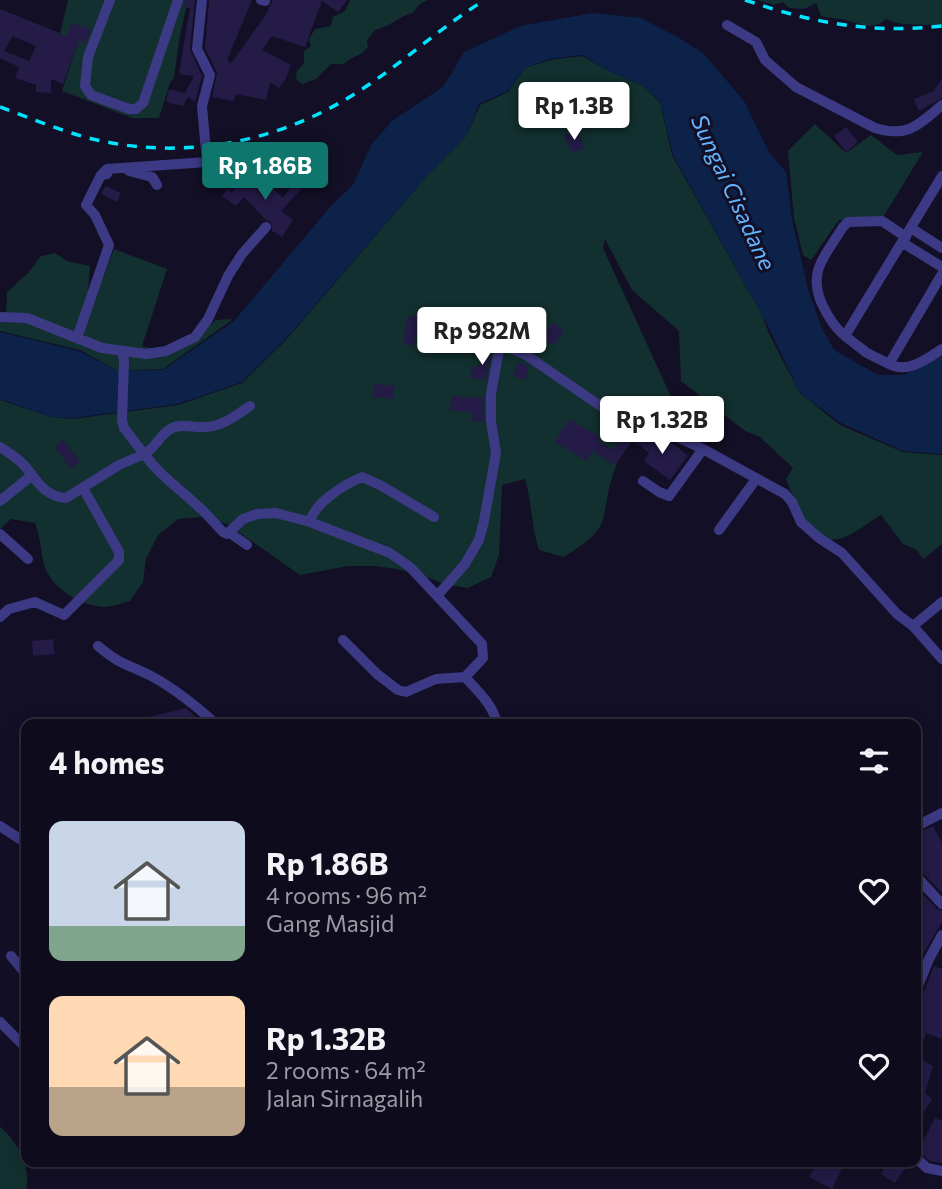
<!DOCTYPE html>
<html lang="en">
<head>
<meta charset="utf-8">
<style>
  :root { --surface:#0e0b1c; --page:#171425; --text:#f1f3f6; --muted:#9b9ba3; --line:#2e2b3b; --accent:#0f766e }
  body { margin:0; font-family:Commissioner,sans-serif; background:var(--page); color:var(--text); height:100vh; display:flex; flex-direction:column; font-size:26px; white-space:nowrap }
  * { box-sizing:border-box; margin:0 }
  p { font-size:23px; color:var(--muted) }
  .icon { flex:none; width:38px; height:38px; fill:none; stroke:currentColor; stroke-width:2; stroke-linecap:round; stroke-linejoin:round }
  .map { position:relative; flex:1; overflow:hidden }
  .side { position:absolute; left:21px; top:719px; width:900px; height:448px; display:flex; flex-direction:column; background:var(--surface); border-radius:14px; box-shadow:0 4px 18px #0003,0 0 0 2px var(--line) }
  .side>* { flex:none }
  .price { position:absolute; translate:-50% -60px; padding:0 16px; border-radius:7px; background:#fff; color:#222; font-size:23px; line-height:46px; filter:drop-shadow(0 2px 4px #0008) }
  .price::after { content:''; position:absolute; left:50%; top:42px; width:21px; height:16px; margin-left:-10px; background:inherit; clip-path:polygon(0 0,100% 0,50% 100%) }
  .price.active { background:var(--accent); color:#fff }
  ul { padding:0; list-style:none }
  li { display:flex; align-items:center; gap:21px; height:175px; padding:0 28px }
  li span { display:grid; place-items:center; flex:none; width:196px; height:140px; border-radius:14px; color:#555 }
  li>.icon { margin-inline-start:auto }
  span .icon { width:84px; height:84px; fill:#fffc; stroke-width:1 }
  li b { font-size:30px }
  h2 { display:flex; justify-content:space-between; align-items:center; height:84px; padding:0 28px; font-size:30px }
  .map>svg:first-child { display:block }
  .green { fill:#12302f }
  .water { fill:#0c2248 }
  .building { fill:#241b47; fill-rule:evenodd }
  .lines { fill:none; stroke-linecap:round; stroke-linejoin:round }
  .minor { stroke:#3d3a85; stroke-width:10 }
  .rail { stroke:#00e5ff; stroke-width:3.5; stroke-dasharray:10 9; stroke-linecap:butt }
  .labels { text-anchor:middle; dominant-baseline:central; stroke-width:6; stroke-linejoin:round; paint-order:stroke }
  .water-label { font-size:23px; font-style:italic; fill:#62b6ff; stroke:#130f26 }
</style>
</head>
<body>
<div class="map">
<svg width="942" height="1189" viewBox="0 0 942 1189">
  <rect width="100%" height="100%" fill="#130f26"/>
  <path class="green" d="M68,0H188L180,35L174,77L170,83L159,118H132L62,91L77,45L59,38Z
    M350,0H428L420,4L413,13C399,16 390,27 375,30L367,40L368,47C362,56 352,56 344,64H331L316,79L302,84L296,79L297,71L304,63V51L311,46L309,39L315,29L331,26L333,17L345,11Z
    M758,0H942V25C925,24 901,27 886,19C873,30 864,25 849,21C840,18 830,18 821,16L816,3L804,9L789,8L783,2L774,5Z
    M582,56L613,73L642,85L660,102L672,155L762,315L770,336L800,393L840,425L903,452L942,455V544L923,559L917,550L903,544L881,515C869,522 855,534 842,538C810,549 795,500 786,479L793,468L760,437L745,431L681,381L679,331L632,290L605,239L603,248L678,412C632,425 619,448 608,493C606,503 605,516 601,525C593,539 577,548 564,557L539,550C531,526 532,502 525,479L502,485L499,555L491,577L468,588L444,584L422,575L397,569L374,566H348L300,575L227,524L202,517L178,519L158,535L146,559L143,582L130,601C122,603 112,607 104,607C81,606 51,588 44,565C41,551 40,537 35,523L11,519L0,529V400L51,417L72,419L178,405L242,383L285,341L426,177L466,136L480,105L508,92L525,68L550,60Z
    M815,124L846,153L871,135L897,155L923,152L882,219L839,220L811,260L803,255L794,218L788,151Z
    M114,249L167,269L142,346L166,352L203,331L216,320L229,319L232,320L163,369L118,371L80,350L0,331V317L6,316L7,292L28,273L41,256L55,253L67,261L90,266L88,292L92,307Z
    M0,1127C18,1142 31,1165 26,1189H0Z"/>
  <path class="water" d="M593,13L641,18L681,39L703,53L744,101L769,152L786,172L792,219L808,289L821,326L834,350L878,375H904L942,356V454L903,451L841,423L800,393L768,326L673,155L660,101L642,85L613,73L582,55L549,59L525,68L508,91L479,104L466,136L426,177L284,341L242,382L178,404L73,418L51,417L0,399V332L79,351L118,371L163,370L234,321L331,206L353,185L371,145L393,120L443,87L464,52L520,26Z"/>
  <path class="building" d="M185,0H195L190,49L202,76L195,102L188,97L183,106L166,102L169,89L185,93L194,76L179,74L190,8L183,7Z
    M209,0H252L227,60L231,63L265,16L273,0H347L338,12L322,1L305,47L272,36L262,50L291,65L285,80L279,88L270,82L266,100L236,94L234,101L212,97L217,73L205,48Z
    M0,9L67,36L72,22L91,30L85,44L79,40L63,84L51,79V93L36,92V85L15,78L19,67L0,58ZM13,36L36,46L29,61L4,51Z
    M942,78V98L919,111L914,99L934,91Z
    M846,127L858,142L846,152L834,136Z
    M577,131L584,148L572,154L564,136Z
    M252,175L263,184L266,182L283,198L295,182L302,188L281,211L293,220L282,237L272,231L271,222L266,220L244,197L236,206L222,196L228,189L232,192L242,180L245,183Z
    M106,186L121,193L117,202L101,194Z
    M528,307L538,313L526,331L516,325Z
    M426,315L427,326L418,327L414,346L403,343L407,317Z
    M552,323L564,330L554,345L542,338Z
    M482,350L491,351L486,380L470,378L472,366L479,367Z
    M518,362L529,366L525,380L513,376Z
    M374,384L395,386L393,399L373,397Z
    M452,396L484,398V422L472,421L473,413L450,410Z
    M569,419L600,437L598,441L613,450L625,430L635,437L615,465L592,451L587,461L555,442Z
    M641,433L656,443L661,438L671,442L688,456L670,480L644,461L649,453L635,442Z
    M63,440L80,461L72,469L54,447Z
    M53,639L55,654L33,656L32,641Z
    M186,708L197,718L172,724H133L132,721Z
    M933,826L942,843V893L920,870L915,868V834Z
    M915,886L937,909L942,911V922L922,956L915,973Z
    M934,966L942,969V1039L926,1033L918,1058L933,1066L925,1093L932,1099L923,1114L915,1110V1000L922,996Z
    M935,1118L942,1121V1163L930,1161L915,1150V1132L924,1140Z
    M818,1162H845L832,1189L809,1177Z
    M887,1162H900L906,1167L895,1183L881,1174Z"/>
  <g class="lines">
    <path class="minor" d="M110,0L88,57L85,86L91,95L129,109H136L143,103L178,0
      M261,0L265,1
      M727,25L756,42L765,60L796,87L875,128C907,138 919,125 942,105
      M129,171L152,177L157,185
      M101,175L107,169L207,162L202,106L210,75L197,49L202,0
      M942,176L845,336L867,353L889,364L942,274
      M911,228L942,248
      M903,243L942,267
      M0,317L27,318L102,348L146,354L166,351L195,337L208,319L228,276L242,254L266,227
      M845,336C834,327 828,317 822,304C807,271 826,255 843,227L848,222L882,221L906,237
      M77,338L109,245L95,215L86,205L101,175L107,174
      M122,351L124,361L122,420L124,428L144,454C156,448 160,434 172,428C182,423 194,428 205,427C222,427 237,415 250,406
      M889,364C907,374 927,359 942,349
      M0,447C8,452 16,457 23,464C37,479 42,496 66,498L119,465L144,454C161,477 180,489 200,508C208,515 215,524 223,532L227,534L231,531L234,536L247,545
      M643,481L659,492L669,496L703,449
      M0,501L31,476
      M310,522C314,503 345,484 362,477L380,485L434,517
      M719,530L756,479
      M0,534L28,559
      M227,534L243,519L257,514L276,513L310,522L390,553L410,567L482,644L483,658L465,677C477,690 494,706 497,724
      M437,596L465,564L479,540L484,521L496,453L491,421V394L500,344L526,355L615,416L660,429L703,449L785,494L792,502L801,522L819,538L842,553L897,614L913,626L942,659
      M0,617L9,609L35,602L64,615L119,560V552L83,488
      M913,626L942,602
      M343,640L377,674L398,690L406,692L436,679L465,677
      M98,646C117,662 123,663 145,673C171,685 195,705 216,724
      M0,826L26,843
      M915,827L942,813
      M915,875L942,904
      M11,956L26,974
      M915,993L929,959L942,935
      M0,1022L26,1048
      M915,1157L927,1168L942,1171"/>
    <path class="rail" d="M745,0C813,23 871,34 942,26
      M0,107C28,117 56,129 85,137C178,162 276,144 356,93C401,65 440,27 485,0"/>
  </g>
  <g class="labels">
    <g class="water-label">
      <text transform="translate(734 192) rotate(65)">Sungai Cisadane</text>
    </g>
  </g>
</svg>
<b class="price" style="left:574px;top:142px">Rp 1.3B</b>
<b class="price active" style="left:265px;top:202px">Rp 1.86B</b>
<b class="price" style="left:482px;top:367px">Rp 982M</b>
<b class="price" style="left:662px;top:456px">Rp 1.32B</b>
<section class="side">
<h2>4 homes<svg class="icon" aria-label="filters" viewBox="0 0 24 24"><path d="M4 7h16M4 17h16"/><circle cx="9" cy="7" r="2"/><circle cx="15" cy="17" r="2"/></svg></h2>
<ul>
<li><span style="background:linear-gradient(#c9d6e8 75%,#7fa58c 0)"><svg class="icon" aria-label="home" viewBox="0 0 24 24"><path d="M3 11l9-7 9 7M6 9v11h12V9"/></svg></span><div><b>Rp 1.86B</b><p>4 rooms · 96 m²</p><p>Gang Masjid</p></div><svg class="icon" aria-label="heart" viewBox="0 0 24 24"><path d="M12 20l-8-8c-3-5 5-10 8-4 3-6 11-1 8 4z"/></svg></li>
<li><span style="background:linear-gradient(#ffd9b3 65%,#b9a48a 0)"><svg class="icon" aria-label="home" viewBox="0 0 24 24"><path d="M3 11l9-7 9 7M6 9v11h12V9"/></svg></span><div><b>Rp 1.32B</b><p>2 rooms · 64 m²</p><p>Jalan Sirnagalih</p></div><svg class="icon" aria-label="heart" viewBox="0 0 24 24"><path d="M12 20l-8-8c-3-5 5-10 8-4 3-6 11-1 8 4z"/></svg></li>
</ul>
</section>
</div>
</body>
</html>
